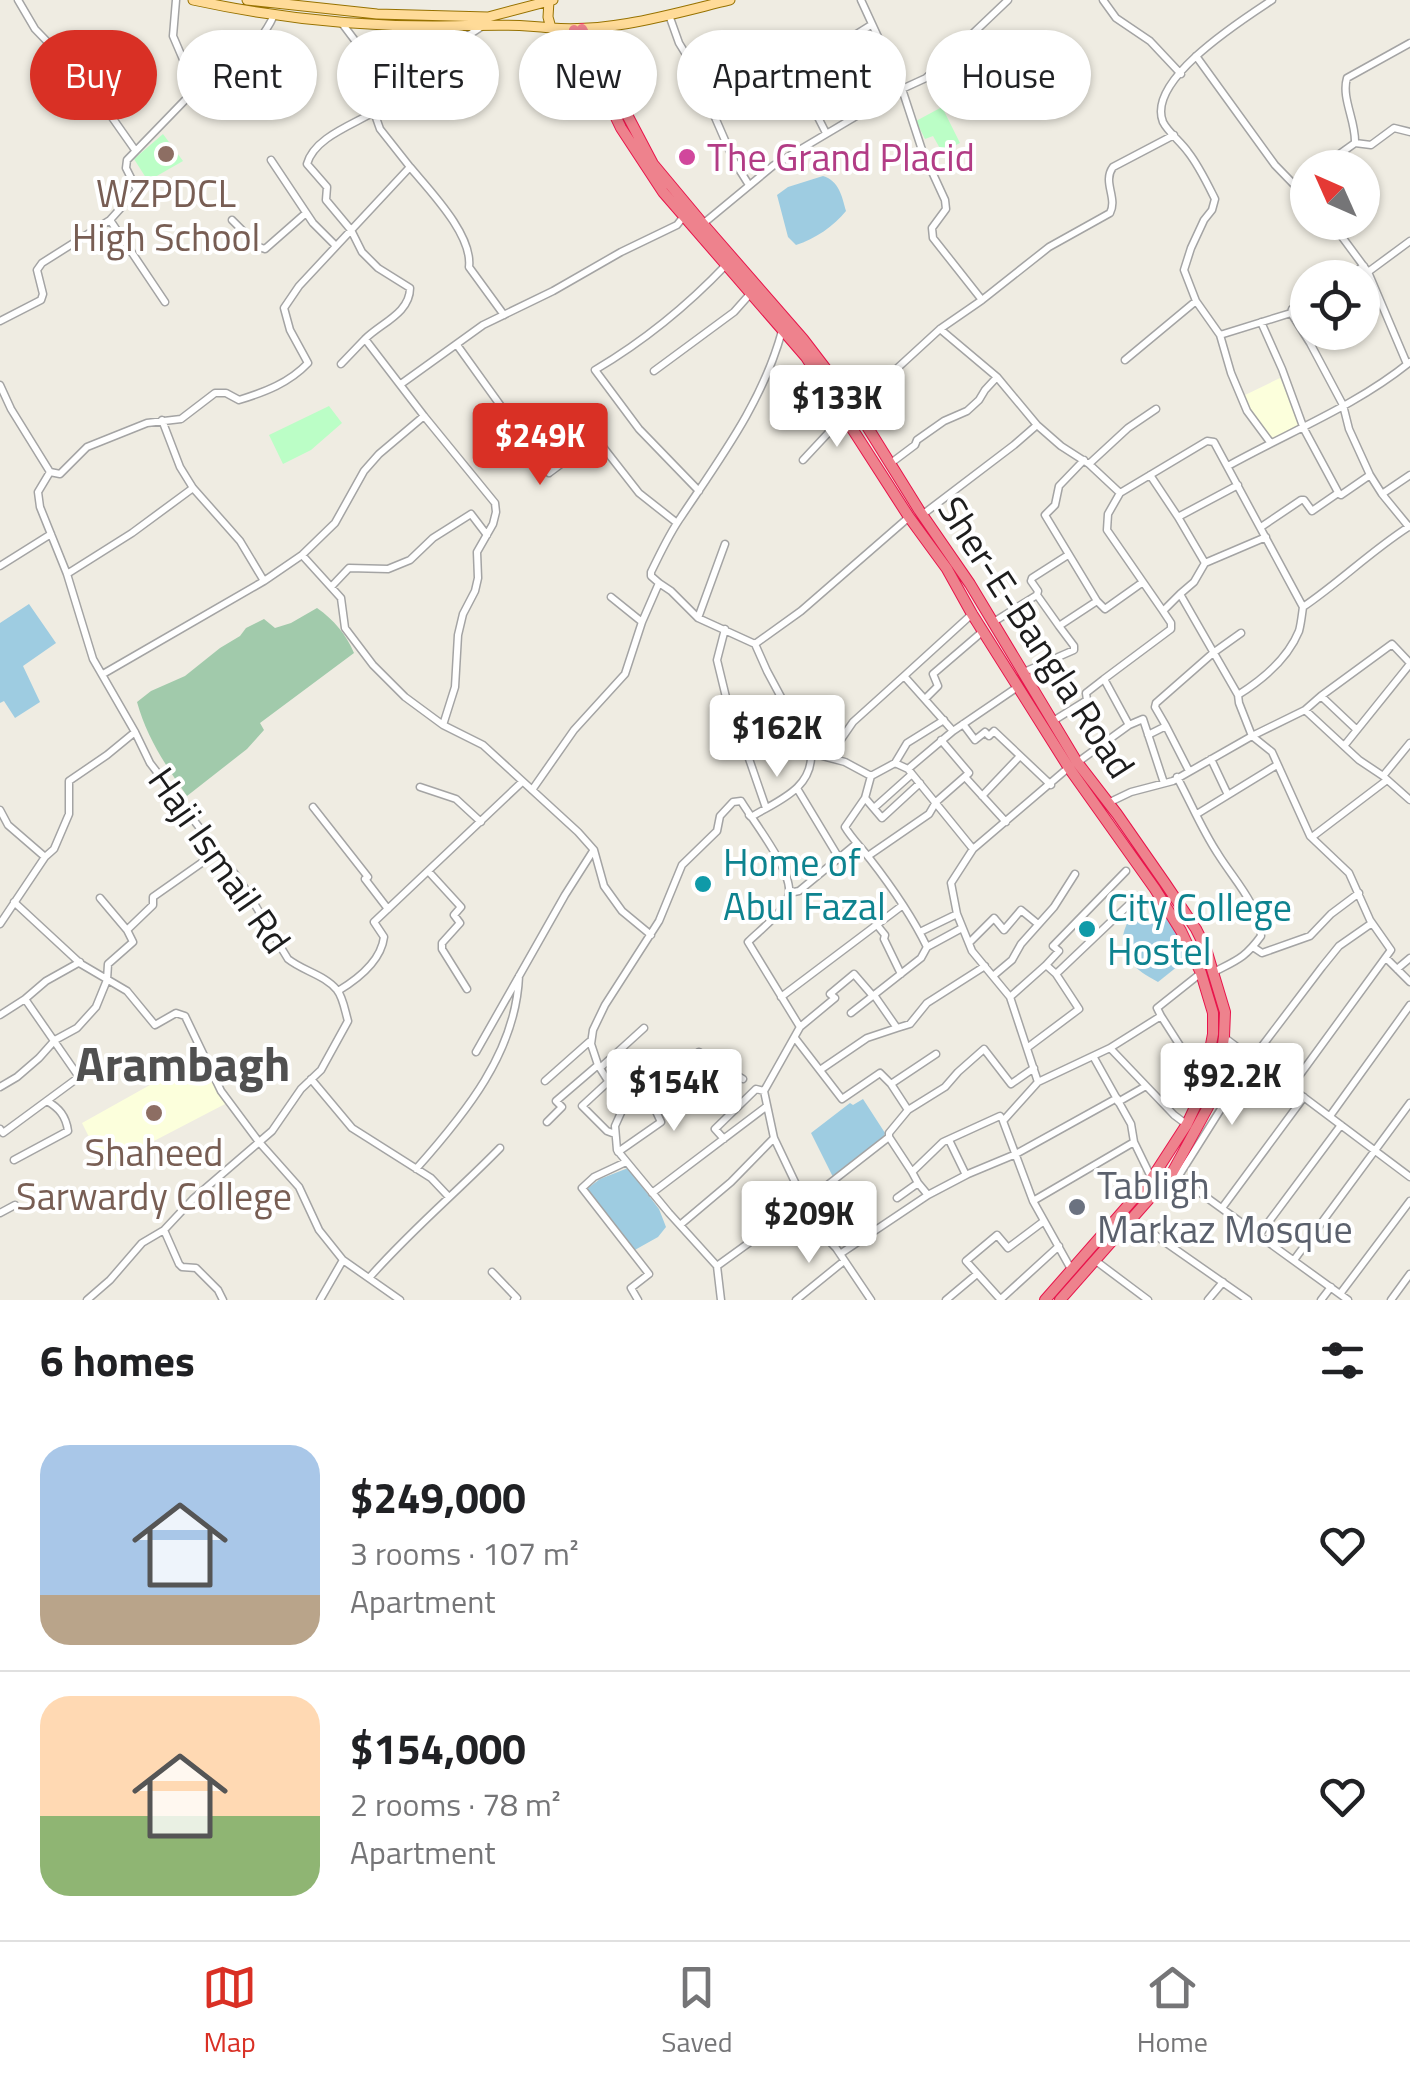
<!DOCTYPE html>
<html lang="en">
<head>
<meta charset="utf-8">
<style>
  :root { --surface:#fff; --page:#f6f6f6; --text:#202124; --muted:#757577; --line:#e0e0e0; --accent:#d93025 }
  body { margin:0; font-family:"Titillium Web",sans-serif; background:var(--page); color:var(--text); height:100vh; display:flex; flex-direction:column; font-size:38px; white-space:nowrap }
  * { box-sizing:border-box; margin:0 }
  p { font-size:32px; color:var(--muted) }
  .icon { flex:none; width:55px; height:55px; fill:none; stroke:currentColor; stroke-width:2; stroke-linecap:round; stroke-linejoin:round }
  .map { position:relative; height:1300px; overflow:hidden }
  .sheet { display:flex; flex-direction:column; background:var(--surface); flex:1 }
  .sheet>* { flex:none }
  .banner { position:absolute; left:30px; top:30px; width:1350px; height:90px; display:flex; gap:20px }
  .needle { width:65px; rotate:315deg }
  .tools { position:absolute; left:1290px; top:150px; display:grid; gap:20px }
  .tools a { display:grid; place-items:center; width:90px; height:90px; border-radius:50%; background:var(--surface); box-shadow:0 2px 8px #0004; font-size:50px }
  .price { position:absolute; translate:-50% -85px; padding:0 22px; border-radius:10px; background:#fff; color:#222; font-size:32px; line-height:65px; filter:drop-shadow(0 2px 5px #0008) }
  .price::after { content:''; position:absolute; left:50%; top:60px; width:30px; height:22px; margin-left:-15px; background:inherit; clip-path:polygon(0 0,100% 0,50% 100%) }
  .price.on { background:var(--accent); color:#fff }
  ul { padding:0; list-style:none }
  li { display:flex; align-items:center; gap:30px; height:250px; padding:0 40px }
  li+li { border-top:2px solid var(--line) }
  li span { display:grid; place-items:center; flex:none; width:280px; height:200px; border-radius:30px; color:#555 }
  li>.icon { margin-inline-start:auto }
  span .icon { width:120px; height:120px; fill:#fffc; stroke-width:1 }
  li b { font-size:42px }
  h2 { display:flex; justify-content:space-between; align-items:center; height:120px; padding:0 40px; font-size:42px }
  .chip { padding:0 35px; border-radius:45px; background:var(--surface); box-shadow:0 2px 8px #0004; font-size:35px; line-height:90px }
  .chip.on { background:var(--accent); color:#fff }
  .dock { display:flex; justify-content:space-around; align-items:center; height:140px; border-top:2px solid var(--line); background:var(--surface); font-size:28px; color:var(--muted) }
  .dock a { display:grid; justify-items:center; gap:5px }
  .dock .on { color:var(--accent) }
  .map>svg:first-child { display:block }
  .education { fill:#fcffdc }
  .cemetery { fill:#a1caab }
  .park { fill:#bbfec6 }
  .water { fill:#9ecce1 }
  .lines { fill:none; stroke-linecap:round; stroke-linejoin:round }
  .minor-casing { stroke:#a4a4a4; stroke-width:9 }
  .major-casing { stroke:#977200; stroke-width:11 }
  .highway-casing { stroke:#e8144b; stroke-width:12 }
  .minor { stroke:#fff; stroke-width:6 }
  .major { stroke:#ffdb98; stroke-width:9 }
  .highway { stroke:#ee828d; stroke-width:10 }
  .education-dot { fill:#8d6e63; stroke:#fff; stroke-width:4 }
  .hotel-dot { fill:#d1479c; stroke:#fff; stroke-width:4 }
  .culture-dot { fill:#0f9aa8; stroke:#fff; stroke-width:4 }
  .worship-dot { fill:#6b7280; stroke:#fff; stroke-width:4 }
  .labels { text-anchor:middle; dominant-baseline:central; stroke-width:8; stroke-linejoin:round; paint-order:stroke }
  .hotel-label { font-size:38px; fill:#b23c85; stroke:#fff; text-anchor:start }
  .education-label { font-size:38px; fill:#785e54; stroke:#fff }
  .street-label { font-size:38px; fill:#1d1d1d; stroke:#fff }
  .culture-label { font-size:38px; fill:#0d838f; stroke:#fff; text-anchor:start }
  .worship-label { font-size:38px; fill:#5b616d; stroke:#fff; text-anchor:start }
  .district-label { font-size:48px; font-weight:bold; fill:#505050; stroke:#fff }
</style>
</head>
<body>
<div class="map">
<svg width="1410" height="1300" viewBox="0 0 1410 1300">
  <rect width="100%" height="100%" fill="#efece2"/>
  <path class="education" d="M1280,378L1301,426L1270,440L1252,414L1243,396Z
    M200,1057L227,1103L104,1167L82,1123Z"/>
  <path class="cemetery" d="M317,608C334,620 346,634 354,653L260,723L264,730L247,749L187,796C166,766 147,738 137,702L151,691L185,676L220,648L240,636L246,628L264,619L275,628L291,623Z"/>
  <path class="park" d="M942,107L960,143L942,152L933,136L925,139L916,121Z
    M163,134L183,161L148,181L134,159Z
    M329,406L342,423L311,450L283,464L269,435Z"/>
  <path class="water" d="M823,176C839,181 842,196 846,211C834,226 815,239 796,245L788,237L777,195L788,187Z
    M29,604L56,643L23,666L40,702L15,718L4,701L0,703V623Z
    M1138,905L1146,916L1159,907L1173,926L1188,958L1158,982C1119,962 1112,941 1138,905Z
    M863,1099L885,1133L884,1137L833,1177L811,1133L850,1103L853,1105Z
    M628,1168L659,1209L666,1227L658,1237L633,1251L588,1192V1188L600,1179Z"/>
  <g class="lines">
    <g class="minor-casing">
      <path id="minor" d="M18,0L35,29L90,86L135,150
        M861,0L902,89L922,150L945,200L946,209L932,228L933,238L982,300
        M1103,0L1116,18L1150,41L1181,74
        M669,15L679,43L701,79L714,115L734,161L749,185
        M341,22L387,83
        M1196,56L1275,165L1308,199
        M796,74L826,133
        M194,85C195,85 209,86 210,85C231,79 266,34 274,15
        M374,112C352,125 314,138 307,164L327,187L326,200L351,230L362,252L378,268L410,288C410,313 381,323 365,339L424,416L495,503L496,512L493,524L477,552L478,578L475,591L463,614L458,635L455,687L443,725L483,745L578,832L594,850L604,886L622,911L651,935
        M714,115L781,85L815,60L871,25
        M1355,143L1371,145L1394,128L1410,132
        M271,160L313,223L336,246
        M410,167C430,191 473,235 469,267L504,315
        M1320,168L1355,143C1356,121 1341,98 1347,78L1410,43
        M1295,186L1308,177
        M110,220L165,302
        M232,220L259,247L265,249L306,213
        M1331,222L1368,272L1407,364
        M704,223L774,165L902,89L926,78L1008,0
        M1368,272L1410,241
        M1344,278L1364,266
        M1308,299L1292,309L1291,313L1310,343L1343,405L1349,429L1370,475L1382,494L1409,527
        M0,321L41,300L43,294L37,270L42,263L110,220L137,190L126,168L127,160L188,97L194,85L173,36L176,0
        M1261,322L1282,369L1304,429L1339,494L1341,495L1370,475
        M940,329L997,377L1037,425L1061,446L1089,464L1120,493L1207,441L1214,442L1303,607
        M1220,335L1291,313
        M457,345L549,473L596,438L639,493L677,523
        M1125,360L1196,301
        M341,364L365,339
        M654,371L734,312L750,294
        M401,384L483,325L553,291L621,252L677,225L684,216
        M0,385L11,409L50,472L38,492L40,507L67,574L93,659L135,732L150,763L241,882L288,959C303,971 325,975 337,990C343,997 345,1011 348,1021L321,1070L301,1089L272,1131L193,1199L164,1230L142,1243L110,1280L87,1300
        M856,406L940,329L982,300L1049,247L1110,213C1118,198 1102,182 1113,167L1174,135
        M162,420L180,467L193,488L240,541L264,581
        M1270,442L1247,411L1231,373L1220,335L1196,301L1184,270L1191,248L1204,220L1212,210L1215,199C1207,183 1199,166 1188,152C1181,142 1168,132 1163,122C1146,80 1242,20 1272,0
        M803,460L845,415
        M1084,460L1059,486L1055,505L1045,515L1097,601
        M891,463L915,445L917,440L944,421L967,411L979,400L985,390L997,377
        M1089,464L1128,428L1156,409
        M1228,466C1289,432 1356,406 1410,362
        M50,472L60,474L87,447L147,423L181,419L215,393H226L239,400C265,392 289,383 308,363L290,330L284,308L299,286L410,167L380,129L374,112L377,94L387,83L428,62L484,25
        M1150,475L1178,517
        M699,491L639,429L595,370C644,341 687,306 726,265
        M1120,493L1108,514L1107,530L1163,611L1180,594L1238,695
        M1382,494L1410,475
        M922,515L1014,445L1037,425
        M1261,527L1301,500H1304L1312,511L1338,493
        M302,555L341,598L345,628L373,665L405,697L443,725
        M1205,563L1178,517L1238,485
        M0,566L51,534
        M67,574L132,533L193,488
        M659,583L671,591L698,618L755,644L801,611L908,518
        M331,587L349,568L388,569L410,560L433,538L471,514L487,535
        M1180,594L1194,582L1205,563L1266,537
        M1037,595L1038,591L1031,581L1032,578L1068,555
        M611,597L642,622
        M698,618L725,544
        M992,623L1037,595L1059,626
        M725,629L717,660L740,755L747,753L766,808
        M755,644L767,671L811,753
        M1024,672L1074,650V646L1059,626L1097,601L1105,609L1143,582
        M103,674L264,581L302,555L335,523L364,471L379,454L424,416
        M1321,696L1357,730
        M926,698L938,686L933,674L982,632
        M1305,710L1321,696L1392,644L1410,663
        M1053,721L1087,700L1086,693L1104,679
        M963,724L975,740L985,732L989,736L994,731L1051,785
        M1129,725L1143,719L1164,783
        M1166,726L1155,707L1156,703L1213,653L1241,633
        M953,731L904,676L971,615
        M1148,735L1166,726L1189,771
        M1344,746L1410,664
        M811,753L845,762L871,776L895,763L908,769L953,731L1019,686
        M829,757L853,722L904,676
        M1211,759L1228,795
        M1078,762L1129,725L1104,679L1171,629V623L1163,611
        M895,763L907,743L944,720
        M1068,768L973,849L951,883L957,914L972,951L1010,997L1038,1082L1003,1121L1033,1201L1071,1269
        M908,769L973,849
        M871,776L865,798L845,827C852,839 862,848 870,859C891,886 912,916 927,947L962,928
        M1383,776L1410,743
        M965,777L1006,822
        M1177,777C1191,803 1202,830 1218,854C1234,880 1258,903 1261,936C1245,958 1237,960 1214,972
        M420,787L456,799L481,822
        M532,790L574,730L625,674L642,622L659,583L651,576V572C660,554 669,534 681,517C721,457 763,401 782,331
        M798,790L839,858
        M982,796L1020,756
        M865,798L882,818L920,783
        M1108,803L1131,792L1173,781L1252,736L1305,710L1359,760L1383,776L1410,800
        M313,807L368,877L365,879L388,909
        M874,808L912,774
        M0,810L8,825L45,857
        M1197,814L1277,765
        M749,815L751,817C777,801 813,789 811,753
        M1312,837L1387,780
        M868,856L929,814L936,802L969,773L941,740
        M429,872L461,907L454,915L460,923L442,943V949L467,989
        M789,893L799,891L856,844
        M100,898L127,930
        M14,902L81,964L127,991L155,1025L176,1013L185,1016L221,1091L259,1142L299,1187L319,1230L343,1260L320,1300
        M0,924L45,857L54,849L69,814V781L107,755L135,732
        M877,925L885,935L884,939L901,974
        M920,932L957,914
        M969,943L994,918L1004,930L1021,910L1038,924
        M1253,947L1262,953L1310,936L1331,914L1359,893
        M1386,958L1410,982
        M1046,965L1059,951L1053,946L1126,871
        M1397,969L1410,958
        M1056,974L1138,896
        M993,976L1012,960L1021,944L1054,907L1075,874
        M338,991C358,979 381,961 384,937L374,922L522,782
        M781,997L903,905
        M1010,997L1046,965L1056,974L1079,1009L1027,1048
        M851,1013L921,958L927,947
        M0,1015L25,999L46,981L80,962
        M1161,1016L1184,1052
        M800,1027L835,998L830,994L854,974L873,996
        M897,1028L910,1024L927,1003L985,966
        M795,1038L842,1099L880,1073L891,1084
        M1225,1038L1410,1177
        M1110,1048L1161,1016L1157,1008L1201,973
        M476,1052L565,895L593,851
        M1093,1056L1110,1048L1174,1115L1186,1124
        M600,1068L644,1028
        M820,1070L867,1038L897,1028L874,995
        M311,1079L352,1128L431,1178L448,1196
        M545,1081L589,1042
        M608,1082L582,1106L607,1131L615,1134
        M1038,1082L1093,1056L1131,1124L1134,1142L1151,1177
        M0,1087L17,1077L39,1058L55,1040L77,1028L96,1007L107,980L108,964L133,942L127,930L153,905V897L217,852
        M1291,1087L1391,950L1370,920L1349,873L1310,836L1272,752L1252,736L1239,703L1238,695C1262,680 1288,658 1299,631C1301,624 1302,614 1303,607C1340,582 1372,550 1410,526
        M617,1094L639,1076L619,1052
        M1118,1102L1146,1086
        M624,1106L699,1052L743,1079
        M908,1110L891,1084L936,1054
        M1330,1116L1410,1005
        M547,1122L562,1107L556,1101L598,1065
        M0,1129L3,1133L79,1077L25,999
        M889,1137V1133L908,1110L945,1087L958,1072L984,1049L1011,1084L1034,1068
        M724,1139L715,1129L756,1089L764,1091
        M949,1140L966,1175
        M618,1152L661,1122L646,1090
        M14,1160L68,1131C66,1116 59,1108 47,1101
        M626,1162L594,1177L582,1188L649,1274L631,1288L638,1300
        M416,1169C465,1114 516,1052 519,976
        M1177,1176L1348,1300
        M1178,1177L1253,1058L1322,967L1339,946L1372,923
        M918,1183L912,1172L943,1142L1000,1116L1003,1120
        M652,1193L767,1106
        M897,1198L918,1183L928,1195L968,1174L1016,1154L1117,1098
        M803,1199L816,1194L889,1137L912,1172
        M1033,1201L1134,1142
        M797,1208L836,1248L871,1300
        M1222,1208L1304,1097
        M0,1213L15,1205
        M1132,1219L1248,1300
        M680,1225L731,1182L774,1138
        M164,1230L179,1264L182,1267L196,1268L218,1290L223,1300
        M1259,1235L1341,1125
        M840,1254L928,1195
        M343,1260L400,1300
        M1294,1260L1410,1103
        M1096,1261L1148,1300
        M717,1266L797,1208L803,1199L774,1138L764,1091L800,1027L748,942C760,930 787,910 789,893C792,870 753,821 741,801L733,802L720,816L717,831L682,865L659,921L605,1005L593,1030L591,1044L598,1065L624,1106L615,1126L617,1150L669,1213L717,1266L721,1300
        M492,1272L517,1298L514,1300
        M369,1278C410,1231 457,1192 500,1148
        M1340,1294L1410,1201
        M1001,1299L1059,1246
        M796,1300L844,1261
        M946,1300L977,1274
        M1001,1300L966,1261L997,1235L1008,1248L1044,1221
        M1208,1300L1223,1282
        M1321,1300L1331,1287
        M1391,1300L1410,1274"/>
    </g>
    <g class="major-casing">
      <path id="major" d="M193,0C271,17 353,26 433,26C473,26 511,23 551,28
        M247,0L377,14L488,17L553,0
        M549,1L548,17L551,28C610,33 672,14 730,0"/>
    </g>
    <g class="highway-casing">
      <path id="highway" d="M582,29L653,164L703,224L803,339L855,407L919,510L970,584L1077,762L1117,814L1165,883L1196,929L1206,949L1225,1012L1224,1037L1220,1064L1208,1107L1172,1173L1060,1300
        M574,30L621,128L663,192L806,357L909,517L947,569L972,614L1069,768L1155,889L1181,931L1201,973L1213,1013V1034L1202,1092L1187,1124L1152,1178L1045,1300"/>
    </g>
    <use href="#minor" class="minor"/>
    <use href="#major" class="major"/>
    <use href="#highway" class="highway"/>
  </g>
  <g class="education-dot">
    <circle cx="166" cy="154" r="10"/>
    <circle cx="154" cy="1113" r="10"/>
  </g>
  <circle class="hotel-dot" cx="687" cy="157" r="10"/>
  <g class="culture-dot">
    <circle cx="703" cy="884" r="10"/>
    <circle cx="1087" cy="929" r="10"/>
  </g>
  <circle class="worship-dot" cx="1077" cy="1207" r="10"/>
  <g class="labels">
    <g class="hotel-label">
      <text x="707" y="157">The Grand Placid</text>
    </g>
    <g class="education-label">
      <text x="166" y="193">WZPDCL<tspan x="166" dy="44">High School</tspan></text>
      <text x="154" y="1152">Shaheed<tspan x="154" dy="44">Sarwardy College</tspan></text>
    </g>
    <g class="street-label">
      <text transform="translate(1037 637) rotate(57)">Sher-E-Bangla Road</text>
      <text transform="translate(220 860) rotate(55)">Haji Ismail Rd</text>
    </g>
    <g class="culture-label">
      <text x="723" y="862">Home of<tspan x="723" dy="44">Abul Fazal</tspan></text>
      <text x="1107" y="907">City College<tspan x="1107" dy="44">Hostel</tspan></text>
    </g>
    <g class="worship-label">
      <text x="1097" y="1185">Tabligh<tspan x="1097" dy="44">Markaz Mosque</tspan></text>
    </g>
    <g class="district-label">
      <text x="183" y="1063">Arambagh</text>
    </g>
  </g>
</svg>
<div class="tools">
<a><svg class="needle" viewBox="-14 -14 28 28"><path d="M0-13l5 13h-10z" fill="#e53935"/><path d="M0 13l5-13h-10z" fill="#757577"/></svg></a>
<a><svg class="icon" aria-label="locate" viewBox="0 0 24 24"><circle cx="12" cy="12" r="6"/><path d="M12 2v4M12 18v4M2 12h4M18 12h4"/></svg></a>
</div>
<b class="price" style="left:837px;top:450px">$133K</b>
<b class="price on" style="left:540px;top:488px">$249K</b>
<b class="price" style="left:777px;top:780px">$162K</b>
<b class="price" style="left:1232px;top:1128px">$92.2K</b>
<b class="price" style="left:674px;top:1134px">$154K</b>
<b class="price" style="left:809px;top:1266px">$209K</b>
<div class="banner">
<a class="chip on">Buy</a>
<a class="chip">Rent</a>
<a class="chip">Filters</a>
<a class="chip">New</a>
<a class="chip">Apartment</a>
<a class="chip">House</a>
</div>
</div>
<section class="sheet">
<h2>6 homes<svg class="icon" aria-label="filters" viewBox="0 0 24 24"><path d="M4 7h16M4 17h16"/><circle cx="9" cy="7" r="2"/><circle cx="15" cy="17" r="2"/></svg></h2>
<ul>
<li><span style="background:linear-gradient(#a9c7e8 75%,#b9a48a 0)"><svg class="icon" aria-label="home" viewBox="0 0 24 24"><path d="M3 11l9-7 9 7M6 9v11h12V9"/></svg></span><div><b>$249,000</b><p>3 rooms · 107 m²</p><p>Apartment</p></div><svg class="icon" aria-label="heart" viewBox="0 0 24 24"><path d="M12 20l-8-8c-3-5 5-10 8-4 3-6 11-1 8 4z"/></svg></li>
<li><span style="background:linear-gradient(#ffd9b3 60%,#8fb573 0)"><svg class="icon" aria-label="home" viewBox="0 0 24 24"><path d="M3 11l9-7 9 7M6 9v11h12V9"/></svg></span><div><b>$154,000</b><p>2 rooms · 78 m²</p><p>Apartment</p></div><svg class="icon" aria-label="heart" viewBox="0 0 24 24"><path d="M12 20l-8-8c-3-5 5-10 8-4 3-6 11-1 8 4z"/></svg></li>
</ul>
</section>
<nav class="dock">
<a class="on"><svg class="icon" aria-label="map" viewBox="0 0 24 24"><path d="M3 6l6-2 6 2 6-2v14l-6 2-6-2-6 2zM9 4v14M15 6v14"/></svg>Map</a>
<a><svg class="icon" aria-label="saved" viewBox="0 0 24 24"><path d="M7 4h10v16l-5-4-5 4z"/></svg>Saved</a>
<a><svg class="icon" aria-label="home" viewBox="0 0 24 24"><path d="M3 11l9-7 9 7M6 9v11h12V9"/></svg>Home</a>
</nav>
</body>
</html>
